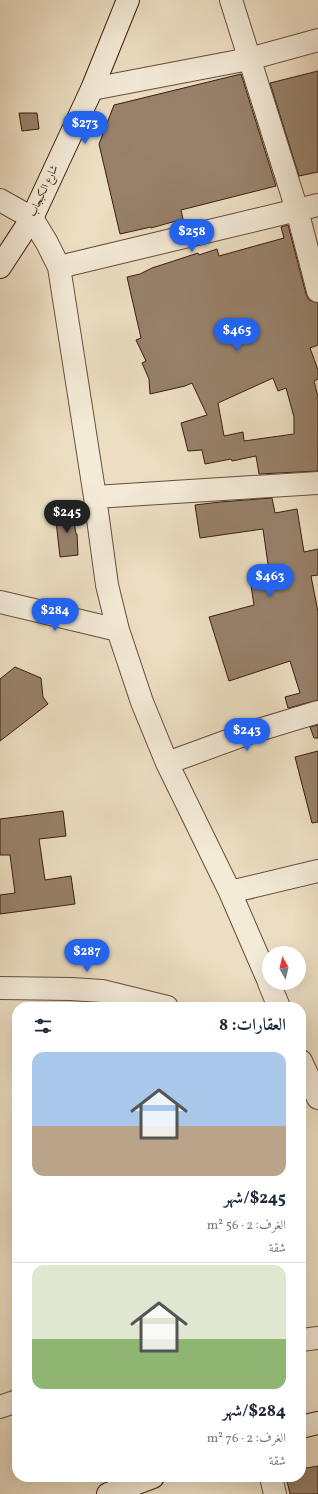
<!DOCTYPE html>
<html lang="ar">
<head>
<meta charset="utf-8">
<style>
  :root { --surface:#fff; --page:#f2f2f3; --text:#1f2937; --muted:#747a83; --line:#e0e1e3; --accent:#2563eb }
  body { margin:0; font-family:Vollkorn,Amiri,serif; background:var(--page); color:var(--text); direction:rtl; height:100vh; display:flex; flex-direction:column; font-size:15px; white-space:nowrap }
  * { box-sizing:border-box; margin:0 }
  p { font-size:13px; color:var(--muted) }
  .icon { flex:none; width:22px; height:22px; fill:none; stroke:currentColor; stroke-width:2; stroke-linecap:round; stroke-linejoin:round }
  .map { position:relative; flex:1; overflow:hidden; direction:ltr }
  .details { position:absolute; left:12px; top:1002px; width:294px; height:480px; display:flex; flex-direction:column; background:var(--surface); border-radius:16px; box-shadow:0 4px 16px #0002; direction:rtl }
  .details>* { flex:none }
  .needle { width:26px; rotate:352deg }
  .tools { position:absolute; left:262px; top:946px; display:grid; gap:8px }
  .tools a { display:grid; place-items:center; width:44px; height:44px; border-radius:50%; background:var(--surface); box-shadow:0 4px 16px #0002; font-size:20px }
  .price { position:absolute; translate:-50% -34px; padding:0 9px; border-radius:14px; background:var(--accent); color:#fff; font-size:13px; line-height:26px; filter:drop-shadow(0 1px 2px #0008) }
  .price::after { content:''; position:absolute; left:50%; top:24px; width:12px; height:9px; margin-left:-6px; background:inherit; clip-path:polygon(0 0,100% 0,50% 100%) }
  .price.active { background:#222; color:#fff }
  ul { padding:0; list-style:none }
  li { display:grid; align-content:center; gap:8px; height:212px; padding:0 20px }
  li+li { border-top:1px solid var(--line) }
  li span { display:grid; place-items:center; height:124px; border-radius:12px; color:#555 }
  li>.icon { margin-inline-start:auto }
  span .icon { width:72px; height:72px; fill:#fffc; stroke-width:1 }
  li b { font-size:17px }
  h2 { display:flex; justify-content:space-between; align-items:center; height:48px; padding:0 20px; font-size:17px }
  .map>svg:first-child { display:block }
  .building { fill:#97816b; stroke:#3a1d0d; fill-rule:evenodd }
  .lines { fill:none; stroke-linecap:round; stroke-linejoin:round }
  .street-casing { stroke:#664d3a; stroke-width:24 }
  .secondary-casing { stroke:#3a1d0d; stroke-width:24 }
  .street { stroke:#f3ead7; stroke-width:22 }
  .secondary { stroke:#f3ead7; stroke-width:22 }
  .labels { text-anchor:middle; dominant-baseline:central; stroke-width:3; stroke-linejoin:round; paint-order:stroke }
  .street-label { font-size:11px; fill:#3a1d0d; stroke:#f3ead7 }
</style>
</head>
<body>
<div class="map">
<svg width="318" height="1494" viewBox="0 0 318 1494">
  <rect width="100%" height="100%" fill="#ecdec2"/>
  <filter id="stains"><feTurbulence type="fractalNoise" baseFrequency=".005" numOctaves="4"/><feColorMatrix values="0 0 0 0 .2 0 0 0 0 .09 0 0 0 0 .02 0 0 0 .5 -.17"/></filter>
  <radialGradient id="worn" r=".72"><stop offset=".6" stop-color="#630" stop-opacity="0"/><stop offset="1" stop-color="#630" stop-opacity=".3"/></radialGradient>
  <path class="building" d="M318,71V172L299,176L270,83Z
    M241,74L276,186L181,210L183,219L151,228V227L120,234L99,144L114,105Z
    M19,113H37L39,129L22,131Z
    M288,225L306,294L309,300L318,303V345L310,348L318,370V379L314,381L318,397V471L259,474L256,456L232,461L231,459L205,464L202,450L188,451L181,423L207,415L192,383L185,386L150,394L149,379L142,363L146,361L136,340L141,338L127,277L140,274L152,268L198,253L199,255L217,249L219,256L284,238L281,227ZM273,378L278,391L286,388L294,417V434L244,441L243,432L224,436L218,403Z
    M272,498L275,513L297,509L304,552L318,549V575L311,576L318,612V700L288,708L285,697L300,693L290,661L229,681L209,617L254,605L251,586L261,584L260,572L269,571L263,529L200,538L195,505L220,502Z
    M72,509L76,534H77L78,555L60,557L55,512Z
    M15,667L41,678L43,697L48,704L0,741V679Z
    M318,725V738H314L310,727Z
    M318,751V822L312,823L295,757Z
    M63,811L66,836L39,839L45,880L71,876L75,904L0,914V895L15,893L10,855H0V819Z
    M318,1466V1494H290L286,1477H301V1469Z"/>
  <g class="lines">
    <g class="street-casing">
      <path id="street" d="M231,0L297,210L318,291
        M92,89L249,59L318,40
        M0,200L32,218L47,243L59,267L95,497L107,585L118,630L142,702L167,763L230,892L269,982
        M59,267L318,205
        M95,497L318,483
        M0,602L118,630
        M167,763L252,732L318,712
        M230,892L318,871
        M269,983L279,1007
        M0,988L71,989L102,991L167,1007
        M301,1061L318,1098
        M301,1340L318,1338
        M0,1407L17,1401
        M271,1477L275,1494"/>
    </g>
    <g class="secondary-casing">
      <path id="secondary" d="M0,267L32,218L92,89L128,0
        M301,1427L318,1423
        M108,1494L153,1477"/>
    </g>
    <use href="#street" class="street"/>
    <use href="#secondary" class="secondary"/>
  </g>
  <g class="labels">
    <g class="street-label">
      <text transform="translate(44 191) rotate(-65)">شارع الكبجاب</text>
    </g>
  </g>
  <rect width="100%" height="100%" filter="url(#stains)"/>
  <rect width="100%" height="100%" fill="url(#worn)"/>
</svg>
<div class="tools">
<a><svg class="needle" viewBox="-14 -14 28 28"><path d="M0-13l5 13h-10z" fill="#e53935"/><path d="M0 13l5-13h-10z" fill="#747a83"/></svg></a>
</div>
<b class="price" style="left:85px;top:145px">$273</b>
<b class="price" style="left:192px;top:253px">$258</b>
<b class="price" style="left:237px;top:352px">$465</b>
<b class="price active" style="left:67px;top:534px">$245</b>
<b class="price" style="left:270px;top:598px">$463</b>
<b class="price" style="left:55px;top:632px">$284</b>
<b class="price" style="left:247px;top:752px">$243</b>
<b class="price" style="left:87px;top:973px">$287</b>
<section class="details">
<h2>العقارات: 8<svg class="icon" aria-label="filters" viewBox="0 0 24 24"><path d="M4 7h16M4 17h16"/><circle cx="9" cy="7" r="2"/><circle cx="15" cy="17" r="2"/></svg></h2>
<ul>
<li><span style="background:linear-gradient(#a9c7e8 60%,#b9a48a 0)"><svg class="icon" aria-label="home" viewBox="0 0 24 24"><path d="M3 11l9-7 9 7M6 9v11h12V9"/></svg></span><div><b>$245/شهر</b><p>الغرف: 2 · 56 m²</p><p>شقة</p></div></li>
<li><span style="background:linear-gradient(#dfe7d0 60%,#8fb573 0)"><svg class="icon" aria-label="home" viewBox="0 0 24 24"><path d="M3 11l9-7 9 7M6 9v11h12V9"/></svg></span><div><b>$284/شهر</b><p>الغرف: 2 · 76 m²</p><p>شقة</p></div></li>
</ul>
</section>
</div>
</body>
</html>
